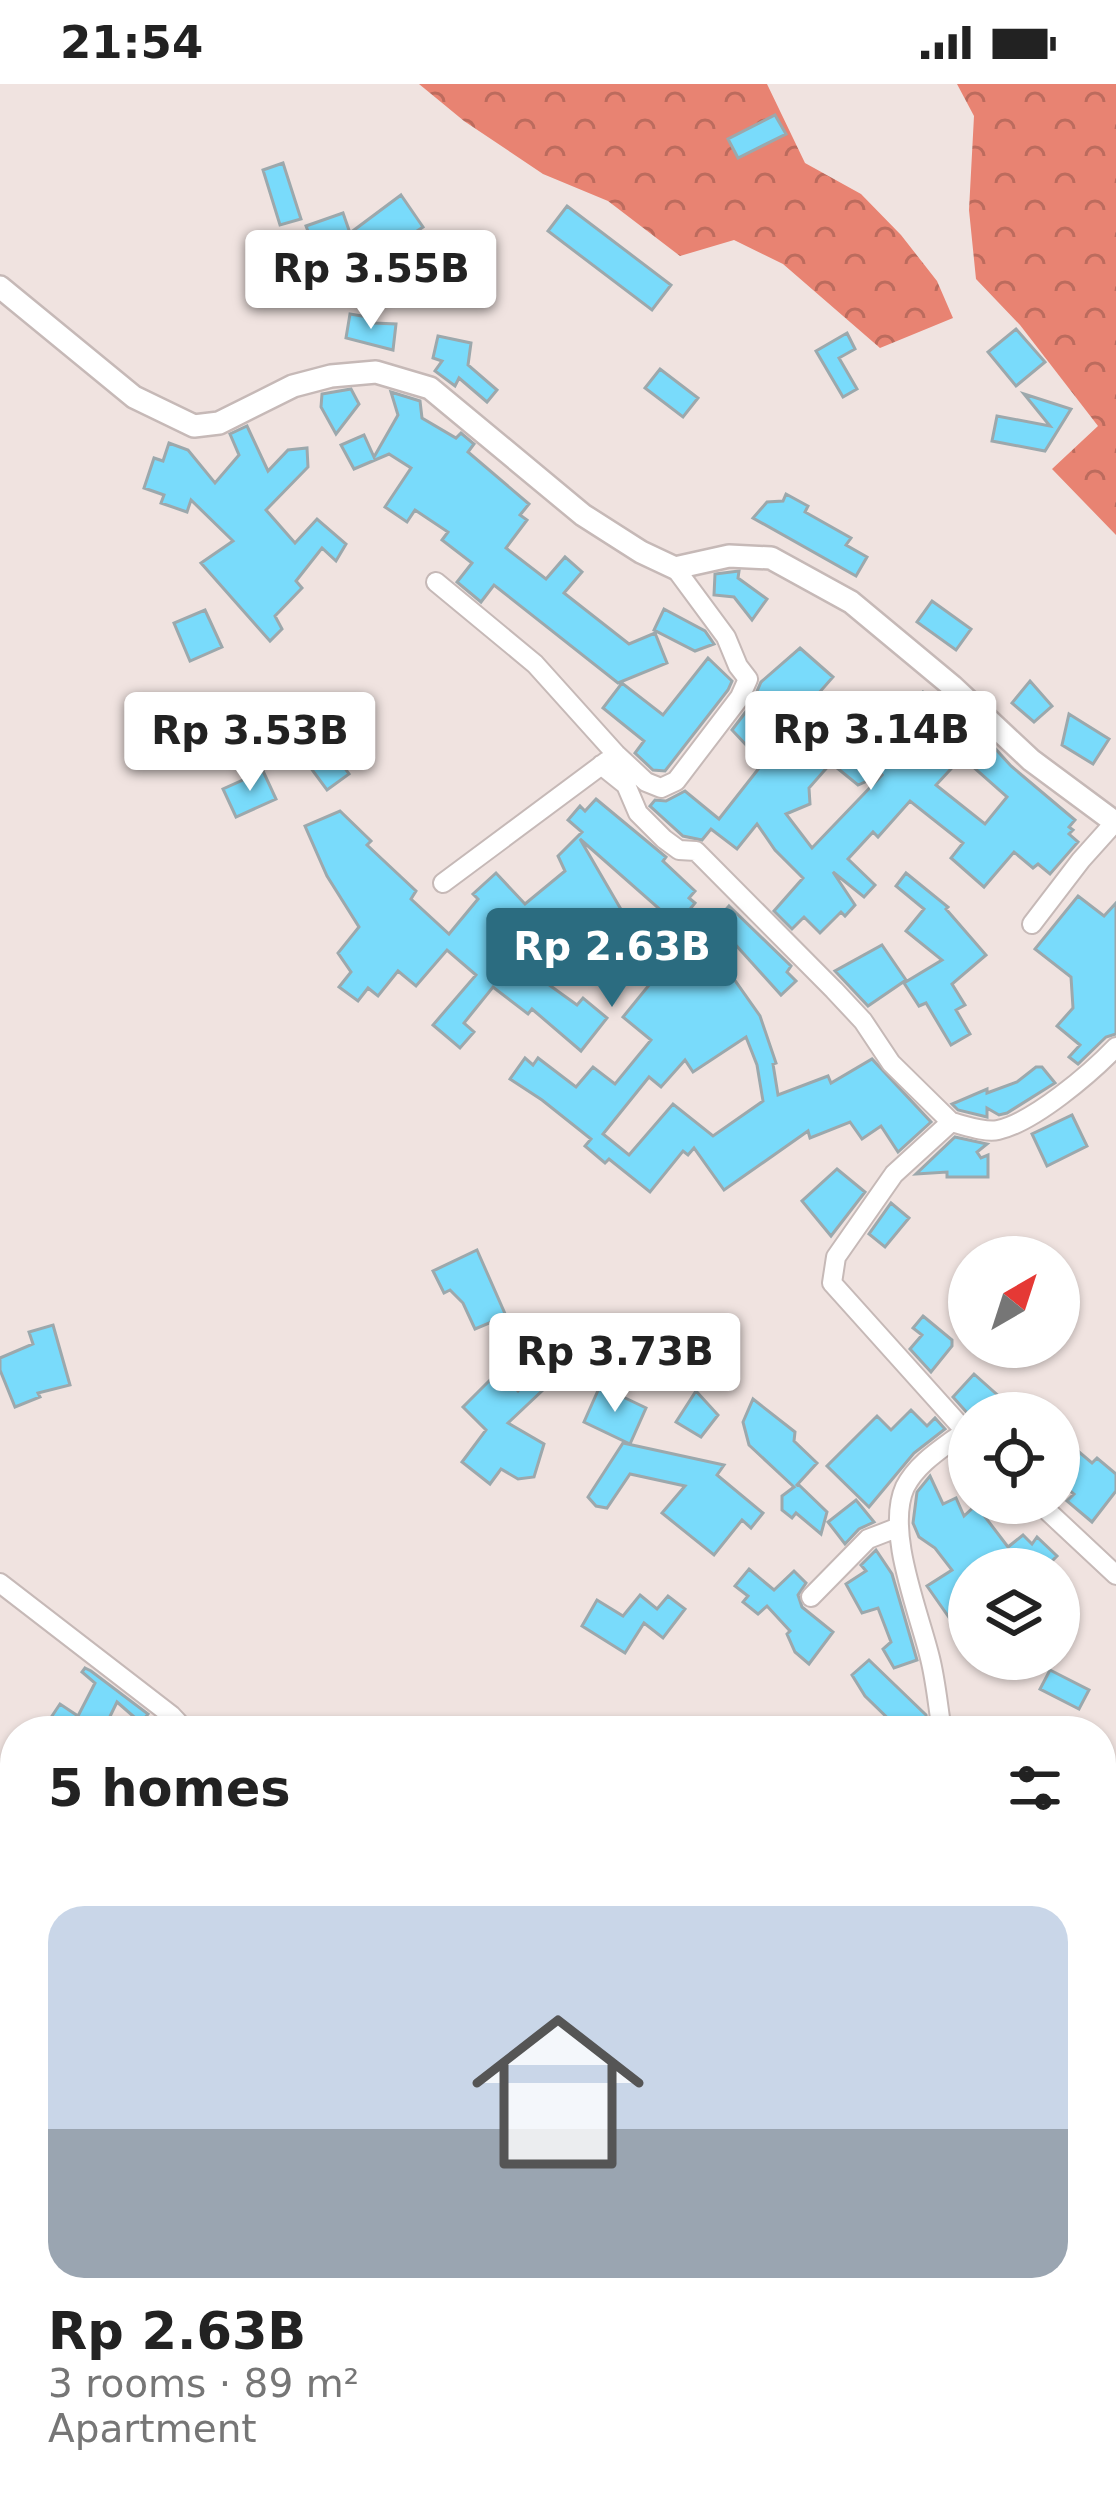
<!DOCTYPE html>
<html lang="en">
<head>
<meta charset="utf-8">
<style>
  :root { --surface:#fff; --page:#f2f2f2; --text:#222; --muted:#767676; --accent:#2b6c80 }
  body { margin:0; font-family:"DejaVu Sans",sans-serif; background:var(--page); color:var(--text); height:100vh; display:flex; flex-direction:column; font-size:45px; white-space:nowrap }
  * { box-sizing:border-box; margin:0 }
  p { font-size:39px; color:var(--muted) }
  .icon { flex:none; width:66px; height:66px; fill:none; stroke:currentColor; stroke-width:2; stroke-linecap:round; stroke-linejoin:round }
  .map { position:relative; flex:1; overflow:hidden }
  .drawer { position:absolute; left:0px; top:1632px; width:1116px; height:804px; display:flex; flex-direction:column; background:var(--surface); border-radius:48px 48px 0 0; box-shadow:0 3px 9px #0004 }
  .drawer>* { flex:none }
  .needle { width:78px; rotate:39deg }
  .buttons { position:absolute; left:948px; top:1152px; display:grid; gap:24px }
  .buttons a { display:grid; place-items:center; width:132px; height:132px; border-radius:50%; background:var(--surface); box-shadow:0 3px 9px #0004; font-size:60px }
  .price { position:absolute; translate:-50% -102px; padding:0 27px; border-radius:12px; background:#fff; color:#222; font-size:39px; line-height:78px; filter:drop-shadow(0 3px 6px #0008) }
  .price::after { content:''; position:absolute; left:50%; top:72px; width:36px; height:27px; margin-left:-18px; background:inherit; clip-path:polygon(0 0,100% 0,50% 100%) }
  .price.current { background:var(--accent); color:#fff }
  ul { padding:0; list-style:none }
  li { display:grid; align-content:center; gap:24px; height:636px; padding:0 48px }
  li span { display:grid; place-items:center; height:372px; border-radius:36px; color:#555 }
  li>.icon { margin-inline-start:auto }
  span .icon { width:216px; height:216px; fill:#fffc; stroke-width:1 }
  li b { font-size:51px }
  h2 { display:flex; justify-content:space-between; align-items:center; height:144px; padding:0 48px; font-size:51px }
  .status { display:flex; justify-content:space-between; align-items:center; height:84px; padding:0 60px; background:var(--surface); direction:ltr }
  .status svg { height:33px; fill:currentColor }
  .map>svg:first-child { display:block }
  .forest { fill:url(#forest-crowns) }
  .building { fill:#79dbfb; stroke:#9ca8ac; stroke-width:3; fill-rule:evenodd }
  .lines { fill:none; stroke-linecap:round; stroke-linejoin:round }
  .minor-casing { stroke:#c6b9b7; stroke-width:22 }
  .tertiary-casing { stroke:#c6b9b7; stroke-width:26 }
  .minor { stroke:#fff; stroke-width:18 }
  .tertiary { stroke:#fff; stroke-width:21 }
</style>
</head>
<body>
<div class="status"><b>21:54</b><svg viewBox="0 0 49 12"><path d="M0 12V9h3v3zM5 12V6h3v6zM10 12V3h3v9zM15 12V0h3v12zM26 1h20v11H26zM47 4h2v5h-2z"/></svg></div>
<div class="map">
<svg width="1116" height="2436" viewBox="0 0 1116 2436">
  <defs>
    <pattern id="forest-crowns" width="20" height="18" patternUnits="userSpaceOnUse" patternTransform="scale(3)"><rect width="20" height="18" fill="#e88372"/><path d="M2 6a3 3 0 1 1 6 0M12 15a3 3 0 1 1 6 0" fill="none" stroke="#bc6b5d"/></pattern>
  </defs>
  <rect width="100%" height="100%" fill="#f0e3e0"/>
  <path class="forest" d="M419,0H767L805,79L861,110L901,151L937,197L953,234L880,264L783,180L734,156L680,172L608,117L543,90L464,37Z
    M957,0H1116V451L1052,385L1098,342L1020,241L976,195L969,126L974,32Z"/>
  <path class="building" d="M775,31L786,50L738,74L728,55Z
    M283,79L301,135L280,141L263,86Z
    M401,111L423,143L381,171L392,189L378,198L367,180L326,195L306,142L343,129L350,149Z
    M567,122L671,201L652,226L548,147Z
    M350,230L374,234V239L396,240L393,266L346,254Z
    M1016,245L1045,278L1016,302L988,268Z
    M847,249L855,265L839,274L857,305L843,313L816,267Z
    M438,252L471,259L468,281L497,306L487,318L459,294L455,302L435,287L442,277L433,274Z
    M660,285L698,314L683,333L645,304Z
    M351,305L359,320L336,350L321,323L322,310Z
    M391,308L420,317L422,334L456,354L461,349L474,360L468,368L529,420L520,431L527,436L506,464L546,495L565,473L582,488L564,509L629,560L655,549L667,579L618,599L494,501L481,518L457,498L472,479L442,456L448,448L415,426L407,438L385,423L411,384L389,370L354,385L341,361L364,351L374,373L398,331Z
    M1024,310L1071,325L1045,367L992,357L997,332L1050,342Z
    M247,342L268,387L288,366L307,364L308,383L266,426L295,459L317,435L346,460L336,477L322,464L296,497L302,504L275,532L282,545L270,557L201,479L233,457L191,416L187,428L161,419L164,411L144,404L154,374L163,377L169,359L188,366L215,399L239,371L230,350Z
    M786,410L808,422L805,428L851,454L846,461L867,473L856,492L753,434L767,418L783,417Z
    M739,487L738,494L767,515L752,536L734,513L714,511L715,490Z
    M932,517L971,545L956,566L917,538Z
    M664,525L705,547L714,560L695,567L654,546Z
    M205,526L222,563L190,577L174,539Z
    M800,564L833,593L795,636L819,657L823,653L839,667L866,634L874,640L898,610L912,622L923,608L979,653L982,650L1011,682L1075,736L1069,743L1073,746L1069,750L1078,758L1050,790L1038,780L1033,784L1014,768L984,803L951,774L963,759L910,717L878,753L873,748L848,775L875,801L864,813L833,788L855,821L845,832L841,828L820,849L804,833L792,845L774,827L803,794L775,766L757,740L737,765L711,745L702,756L683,752L650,722L655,716L666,717L685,707L719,735L763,679L732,646L751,621L761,598ZM962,673L1007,713L985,740L936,701ZM831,679L858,701L883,690L812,764L786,730L810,720L809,704Z
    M708,574L732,597L728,606L665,687L653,686L635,669L644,657L603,624L622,599L663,631Z
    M1030,597L1052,622L1034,638L1012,619Z
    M1069,630L1109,655L1093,680L1062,661Z
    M301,637L324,655L349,690L327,706L296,664L266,682L264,679L268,674L260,661L280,649L284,656Z
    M263,687L276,715L236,733L223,705Z
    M596,715L666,773L663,777L695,807L689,814L695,819L678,840L694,854L700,847L760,932L776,979L773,980L778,1011L828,992L831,999L872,975L931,1038L898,1068L881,1042L862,1055L850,1038L810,1054L808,1047L724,1106L694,1064L688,1071L683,1067L650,1108L609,1075L605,1079L585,1062L591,1055L542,1016L510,995L525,974L533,981L538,974L576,1003L593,983L615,1000L651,956L623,933L667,879L685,871L675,840H667L663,828L580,755L633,846L619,854L606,831L599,837L596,832L568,852L553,832L509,872L577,921L583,914L607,934L581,967L532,925L528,930L493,903L464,939L474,948L460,964L433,941L476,891L447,866L416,902L398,887L378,912L368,904L358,917L339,903L351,888L338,869L359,843L327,792L305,742L340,727L371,757L367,761L416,807L411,815L449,850L478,815L473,810L496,789L525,820L565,787L558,772L582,748L568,736L580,722L585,727ZM746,953L757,981L763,1017L713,1052L673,1020L629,1071L603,1050L649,993L661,1003L685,976L693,988Z
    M906,789L948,823L946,825L986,871L952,900L965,921L956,926L970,950L951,961L926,919L919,922L904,899L942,876L906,847L924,825L896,802Z
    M1078,812L1104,832L1116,819V950L1106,953L1078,980L1069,973L1080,961L1057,942L1073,924L1071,893L1035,865Z
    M729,822L791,882L787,888L796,897L781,911L715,838Z
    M882,861L906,896L868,922L835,887Z
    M1036,983H1042L1055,999L1007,1029L999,1031L987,1024V1033L983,1032L958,1026L952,1020L987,1005V1009L1017,998Z
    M1072,1031L1087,1062L1047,1082L1032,1050Z
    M955,1053L987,1060L977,1068L981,1074L988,1071V1093H947V1088L916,1090Z
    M837,1085L865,1108L831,1152L802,1117Z
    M891,1119L909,1134L885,1163L869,1150Z
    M477,1166L506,1232L475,1245L463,1219L450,1206L444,1209L433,1187Z
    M923,1232L952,1256V1262L931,1288L910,1265L922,1251L913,1244Z
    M53,1241L70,1301L38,1309L40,1313L15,1323L0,1286V1274L33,1260L29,1248Z
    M498,1288L518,1307L524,1301L545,1304L508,1339L544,1360L534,1393L518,1395L501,1385L490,1400L462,1378L486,1346L463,1323Z
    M974,1290L1003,1316L993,1329L969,1331L953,1313Z
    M600,1302L646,1324L630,1360L584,1338Z
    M696,1307L718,1331L701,1353L676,1338Z
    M753,1315L795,1348L794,1357L817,1379L796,1402L798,1400L827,1428L821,1450L796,1429L792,1434L782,1426V1412L794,1403L749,1361L743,1338Z
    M911,1326L927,1342L935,1334L945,1345L914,1369L869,1423L827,1382L877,1332L891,1346Z
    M1059,1351L1092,1379L1097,1374L1116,1390V1407L1092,1438L1067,1417L1074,1410L1059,1398Z
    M623,1359L724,1381L717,1391L763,1429L751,1444L742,1436L714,1471L662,1429L685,1402L630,1390L607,1424L596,1422L588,1413Z
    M930,1392L943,1420L956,1414L964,1432L976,1421L1008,1463L1023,1451L1032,1460L1037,1453L1057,1472L1044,1485H1023L1013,1471L994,1485H969V1562L927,1502L952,1486L935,1464L919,1453L913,1439L917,1408Z
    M856,1416L874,1438L859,1445L845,1460L828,1438Z
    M876,1466L892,1490L917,1576L894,1584L883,1565L891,1558L878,1524L862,1529L846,1500L866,1487L861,1481Z
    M749,1485L774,1506L794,1487L806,1499L798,1511L802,1523L833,1548L809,1580L795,1568L787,1550L790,1547L767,1522L758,1530L743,1518L748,1512L735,1502Z
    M640,1511L657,1525L668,1512L685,1525L663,1554L644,1539L625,1569L582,1542L597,1516L623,1532Z
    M869,1576L926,1631L927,1638L918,1647H901L865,1612L852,1591Z
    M85,1584L91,1587L148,1630L141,1639L117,1618L103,1647H42L60,1620L78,1632L95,1599L82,1588Z
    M1050,1586L1089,1606L1079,1625L1040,1605Z"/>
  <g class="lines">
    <g class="minor-casing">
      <path id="minor" d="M436,498L535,580L616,670L646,698L661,704L676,697L740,613L748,595L738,582L726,553L675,484
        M601,681L626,701L638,729L664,755L679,766L696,767L834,906L863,937L891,979L951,1038
        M443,799L607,677
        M1032,840L1081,776L1115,738
        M1039,1419L1116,1491
        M0,1499L171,1631L186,1647
        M811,1513L868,1455L899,1443
        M942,1647C938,1623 936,1598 930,1574C919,1528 885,1447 905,1403C918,1378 943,1364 965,1347L832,1199L836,1173L894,1090L951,1038C964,1041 985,1049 998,1046C1034,1038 1091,989 1116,963
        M1101,2114L1116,2129"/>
    </g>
    <g class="tertiary-casing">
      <path id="tertiary" d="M0,203L134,313L194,342L219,339L293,302L331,292L376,288L430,304L583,431L641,468L675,484L729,472L771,474L851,518L952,602L1031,676L1116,739"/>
    </g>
    <use href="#minor" class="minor"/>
    <use href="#tertiary" class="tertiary"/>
  </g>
</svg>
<div class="buttons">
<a><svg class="needle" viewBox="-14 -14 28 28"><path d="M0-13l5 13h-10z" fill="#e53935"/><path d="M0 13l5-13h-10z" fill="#767676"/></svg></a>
<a><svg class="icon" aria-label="locate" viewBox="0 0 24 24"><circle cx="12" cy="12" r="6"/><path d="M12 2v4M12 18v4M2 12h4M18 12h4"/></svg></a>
<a><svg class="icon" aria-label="layers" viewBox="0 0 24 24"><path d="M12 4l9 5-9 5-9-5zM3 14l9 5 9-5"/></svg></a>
</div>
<b class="price" style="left:371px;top:248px">Rp 3.55B</b>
<b class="price" style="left:871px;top:709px">Rp 3.14B</b>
<b class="price" style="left:250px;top:710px">Rp 3.53B</b>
<b class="price current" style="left:612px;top:926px">Rp 2.63B</b>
<b class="price" style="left:615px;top:1331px">Rp 3.73B</b>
<section class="drawer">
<h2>5 homes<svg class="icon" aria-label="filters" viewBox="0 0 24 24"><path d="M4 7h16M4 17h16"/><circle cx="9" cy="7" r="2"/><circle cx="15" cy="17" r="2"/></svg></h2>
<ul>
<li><span style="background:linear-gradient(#c9d6e8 60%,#9aa5b1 0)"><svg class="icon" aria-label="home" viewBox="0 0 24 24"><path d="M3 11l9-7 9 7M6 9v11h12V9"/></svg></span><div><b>Rp 2.63B</b><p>3 rooms · 89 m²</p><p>Apartment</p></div></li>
</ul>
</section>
</div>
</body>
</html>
